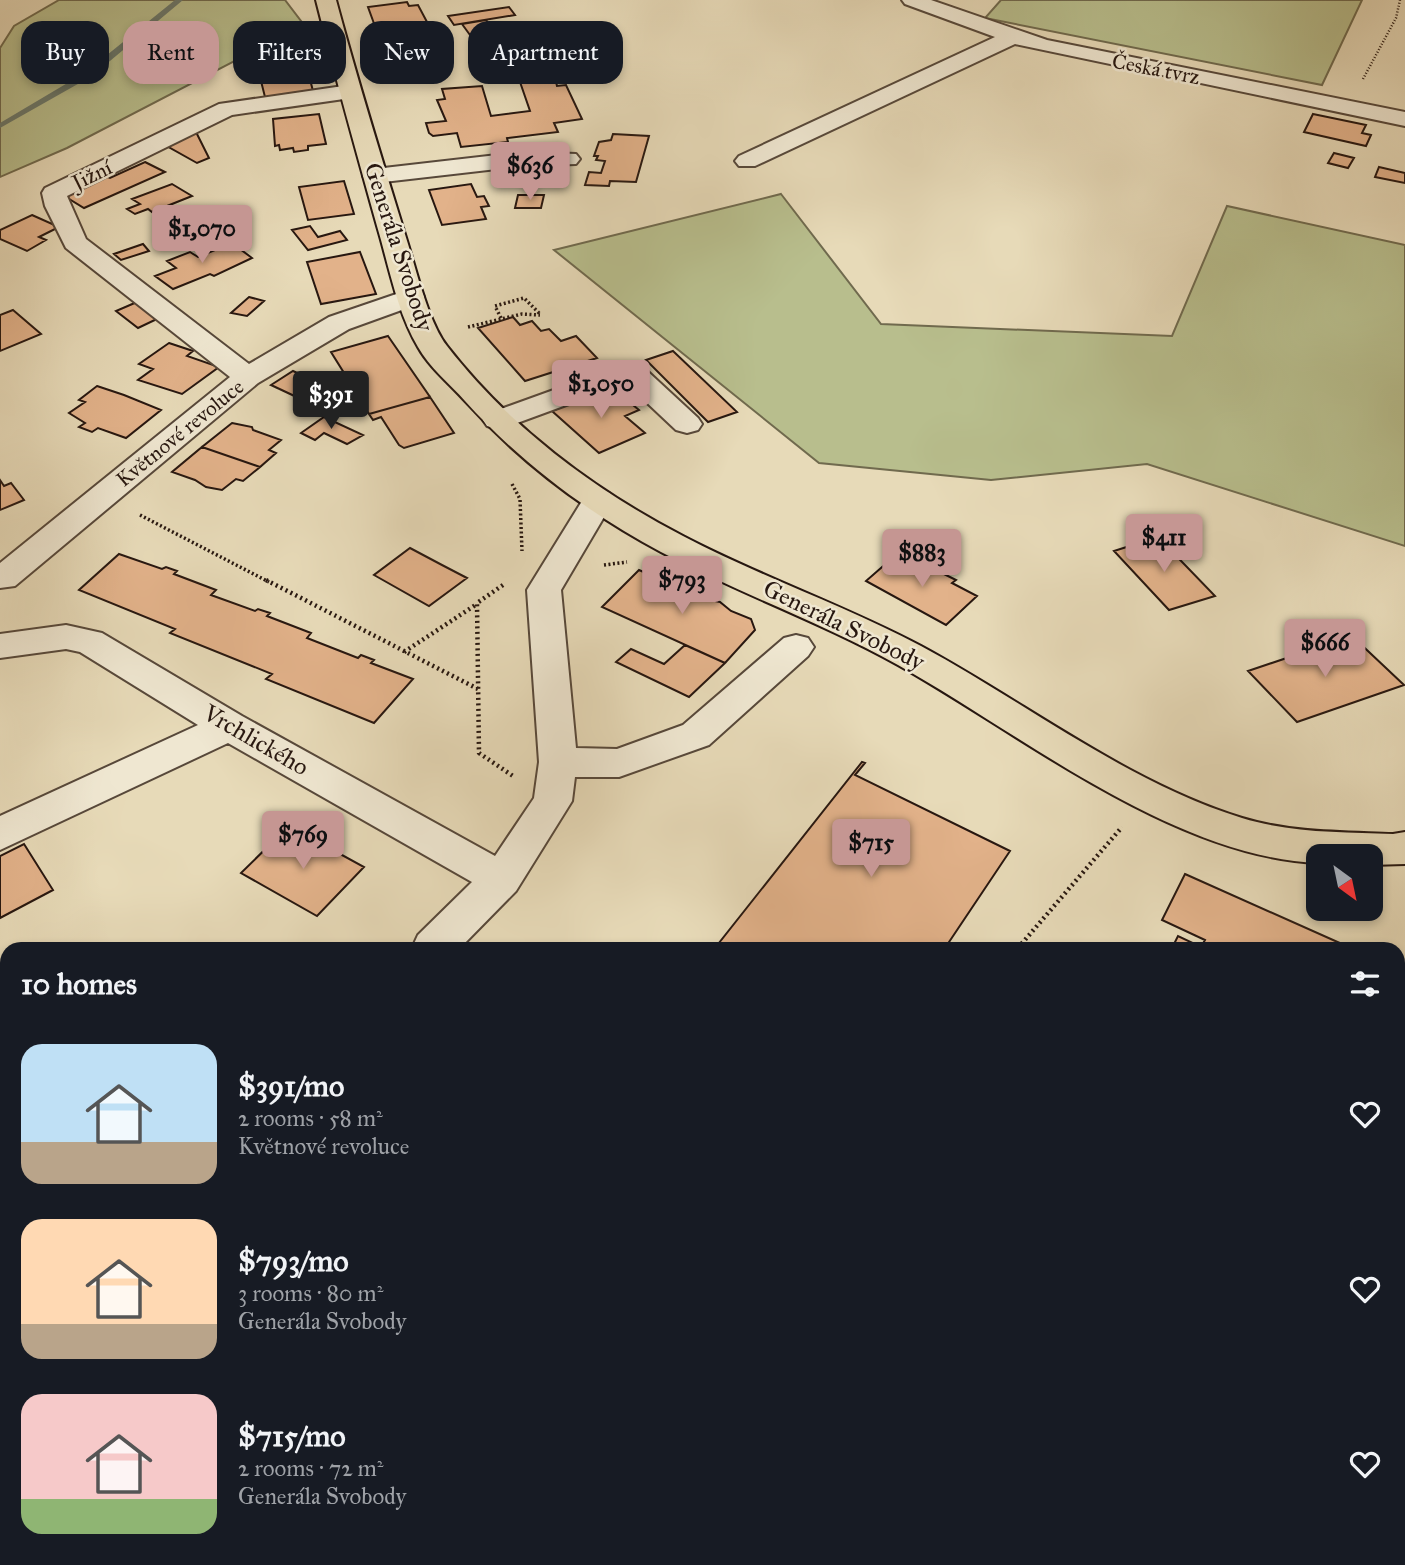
<!DOCTYPE html>
<html lang="en">
<head>
<meta charset="utf-8">
<style>
  :root { --surface:#171b24; --page:#20242c; --text:#f1f3f6; --muted:#9ea1a6; --accent:#c59692 }
  body { margin:0; font-family:"IM FELL Great Primer",serif; background:var(--page); color:var(--text); height:100vh; display:flex; flex-direction:column; font-size:26px; white-space:nowrap }
  * { box-sizing:border-box; margin:0 }
  p { font-size:23px; color:var(--muted) }
  .icon { flex:none; width:38px; height:38px; fill:none; stroke:currentColor; stroke-width:2; stroke-linecap:round; stroke-linejoin:round }
  .map { position:relative; flex:1; overflow:hidden }
  .details { position:absolute; left:0px; top:942px; width:1405px; height:625px; display:flex; flex-direction:column; background:var(--surface); border-radius:21px 21px 0 0; box-shadow:0 4px 10px #0003 }
  .details>* { flex:none }
  .banner { position:absolute; left:21px; top:21px; width:700px; height:63px; display:flex; gap:14px }
  .needle { width:46px; rotate:147deg }
  .fabs { position:absolute; left:1306px; top:844px; display:grid; gap:14px }
  .fabs a { display:grid; place-items:center; width:77px; height:77px; border-radius:14px; background:var(--surface); box-shadow:0 4px 10px #0003; font-size:35px }
  .price { position:absolute; translate:-50% -60px; padding:0 16px; border-radius:7px; background:var(--accent); color:#111; font-size:23px; line-height:46px; filter:drop-shadow(0 2px 4px #0008) }
  .price::after { content:''; position:absolute; left:50%; top:42px; width:21px; height:16px; margin-left:-10px; background:inherit; clip-path:polygon(0 0,100% 0,50% 100%) }
  .price.selected { background:#222; color:#fff }
  ul { padding:0; list-style:none }
  li { display:flex; align-items:center; gap:21px; height:175px; padding:0 21px }
  li span { display:grid; place-items:center; flex:none; width:196px; height:140px; border-radius:21px; color:#555 }
  li>.icon { margin-inline-start:auto }
  span .icon { width:84px; height:84px; fill:#fffc; stroke-width:1 }
  li b { font-size:30px }
  h2 { display:flex; justify-content:space-between; align-items:center; height:84px; padding:0 21px; font-size:30px }
  .pill { padding:0 24px; border-radius:21px; background:var(--surface); box-shadow:0 4px 10px #0003; font-size:24px; line-height:63px }
  .pill.selected { background:var(--accent); color:#111 }
  .map>svg:first-child { display:block }
  .green { fill:#b8be8d; stroke:#706a4e; stroke-width:2 }
  .lines { fill:none; stroke-linecap:round; stroke-linejoin:round }
  .stream { fill:#6a796d; fill-rule:evenodd }
  .building { fill:#e2b28a; stroke:#271710; stroke-width:2 }
  .minor-casing { stroke:#57483a; stroke-width:4 }
  .major-casing { stroke:#271710; stroke-width:4 }
  .path-far3 { stroke:#271710; stroke-width:2.5; stroke-dasharray:1 2; stroke-linecap:butt }
  .path-far2 { stroke:#271710; stroke-width:3.5; stroke-dasharray:2 2.5; stroke-linecap:butt }
  .path-far1 { stroke:#271710; stroke-width:4.5; stroke-dasharray:2 3.5; stroke-linecap:butt }
  .path { stroke:#271710; stroke-width:6; stroke-dasharray:2.5 4.5; stroke-linecap:butt }
  .minor { fill:#efe7d1; fill-rule:evenodd }
  .major { fill:#e7dab8; fill-rule:evenodd }
  .labels { text-anchor:middle; dominant-baseline:central; stroke-width:5; stroke-linejoin:round; paint-order:stroke }
  .far-street-label { font-size:21px; fill:#271710; stroke:#efe7d1 }
  .street-label { font-size:24px; fill:#271710; stroke:#efe7d1 }
</style>
</head>
<body>
<div class="map">
<svg width="1405" height="1565" viewBox="0 0 1405 1565">
  <rect width="100%" height="100%" fill="#e7dab8"/>
  <filter id="stains"><feTurbulence type="fractalNoise" baseFrequency=".00286" numOctaves="4"/><feColorMatrix values="0 0 0 0 .2 0 0 0 0 .09 0 0 0 0 .02 0 0 0 .5 -.17"/></filter>
  <radialGradient id="worn" r=".72"><stop offset=".6" stop-color="#630" stop-opacity="0"/><stop offset="1" stop-color="#630" stop-opacity=".3"/></radialGradient>
  <path class="green" d="M59,0H285L304,25L67,148L0,177V48L14,26Z
    M1001,0H1362L1322,85L985,18Z
    M781,194L881,324L1172,336L1227,206L1405,245V546L1147,464L991,480L819,463L554,250Z"/>
  <g class="lines">
    <path class="stream" d="M175,0H183L92,76L0,128V123L86,72Z"/>
  </g>
  <path class="building" d="M407,2L409,6L418,5L427,22L376,29L368,7Z
    M509,7L515,15L454,25L448,16Z
    M486,20L494,31L470,35L462,24Z
    M419,39L424,48L433,46L436,50L440,57L431,58L437,68L426,69L429,73L407,77L399,63L391,64L386,54H394L388,44Z
    M304,56L314,95L266,101L261,81L254,82L252,75L259,70L257,62Z
    M555,78L557,86L566,85L582,119L554,123L558,132L507,138L508,142L461,147L457,133L433,136L429,133L426,123L446,121L437,100L445,99L442,89L482,86L491,116L530,111L520,82H516Z
    M319,114L326,144L308,146V150L294,152L293,148L280,150L279,145L275,146L273,119Z
    M1313,114L1366,125L1362,133L1371,135L1366,146L1304,132Z
    M195,130L209,158L197,163L165,145Z
    M613,134L649,136L636,182L610,181L609,186L585,185L589,172L601,173L605,161L596,160L598,156H594L599,142L611,140Z
    M1334,153L1354,158L1348,168L1328,163Z
    M145,162L165,172L84,208L61,194L103,175L110,178Z
    M1379,167L1405,173V183L1375,177Z
    M344,181L354,214L308,220L299,187Z
    M172,184L192,196L152,212L148,209L135,214L127,209L140,204L132,199Z
    M471,184L477,197L484,196L489,206L481,207L486,219L442,225L429,190Z
    M518,195H544L541,208H515Z
    M32,215L59,227L39,237L46,240L27,251L0,239V230Z
    M310,226L318,237L340,231L347,240L308,250L292,230Z
    M232,243L252,258L214,276L210,274L173,289L155,276L176,268L167,261L190,252L198,257Z
    M143,244L149,251L121,260L114,254Z
    M360,252L376,294L321,304L307,262Z
    M249,297L264,301L247,316L231,313Z
    M137,302L159,318L138,328L116,311Z
    M13,310L41,334L0,351V315Z
    M513,317L520,325L532,321L541,331L549,329L561,341L576,336L597,358L525,381L478,328Z
    M388,336L430,397L369,414L354,388L342,392L338,384L349,381L331,352Z
    M169,343L193,351L187,356L219,367L182,394L138,380L153,369L139,364Z
    M673,351L737,412L708,422L646,360Z
    M293,371L324,385L303,400L271,385Z
    M97,386L124,395L161,410L126,438L98,428L92,432L79,427L85,423L69,413L85,402L79,400Z
    M616,391L639,410L625,416L645,433L599,453L552,411L598,392L603,396Z
    M430,397L454,433L404,448L399,445L381,417L373,420L369,414Z
    M324,417L363,435L347,444L324,433L315,440L301,433Z
    M232,423L252,427L253,430L281,440L269,450L276,453L260,467L202,447Z
    M202,447L260,467L243,481L236,479L222,490L206,487L195,480L172,472Z
    M0,480L4,486L11,483L24,500L0,510Z
    M1158,537L1215,596L1169,610L1114,551Z
    M410,548L442,565L467,578L429,606L374,575Z
    M119,554L162,569L166,567L177,571L174,574L216,590L211,595L255,611L258,609L270,613L267,616L311,633L307,638L358,658L361,655L374,660L371,663L413,679L374,723L266,679L272,674L170,633L175,629L79,590Z
    M897,554L927,570L930,567L956,580L952,583L977,596L946,625L866,581Z
    M639,570L705,599L720,602L731,611L751,619L755,630L725,663L602,607Z
    M1352,636L1404,685L1297,722L1248,671Z
    M685,645L725,663L689,697L616,662L631,649L664,664Z
    M862,762L865,763L855,775L1010,851L945,948H715Z
    M289,826L364,867L317,916L241,873Z
    M24,844L53,890L0,918V856Z
    M1185,874L1351,948H1172L1178,936L1201,947L1205,940L1162,920Z
    M7,1138V1223L0,1227V1142Z
    M1398,1226L1405,1230V1292L1398,1289Z
    M1398,1487L1405,1492V1565H1320L1323,1559H1398Z
    M403,1559H551L550,1565H401Z"/>
  <g class="lines">
    <g class="minor-casing">
      <path id="minor" d="M902,0H931L1047,40L1405,112V126L1015,44L755,166H739L735,161L739,156L995,37L905,4Z
        M350,85L358,87L361,92L358,97L232,115L67,196L86,239L249,364L329,317L411,289L421,291L424,297L421,303L349,329L258,383L15,586L0,588V563L230,377L66,248L45,206L42,193L45,188L219,104Z
        M524,152L576,154L580,159L576,164L524,166L375,183L366,181L363,176L366,171L375,169Z
        M623,365L645,369L698,418L702,424L698,430L687,433L676,430L626,383L509,426L498,429L487,426L483,420L487,414Z
        M598,490L609,493L614,500L561,590L576,748L617,749L683,725L784,638L796,635L808,638L814,647L808,656L709,745L619,777H575L572,801L516,891L460,948H412L418,935L472,882L228,743L0,850V816L198,725L80,652L66,649L0,658V634L66,625L102,633L242,716L495,856L534,798L539,762L527,590L587,493Z
        M37,1559H94L93,1565H35Z"/>
    </g>
    <g class="major-casing">
      <path id="major" d="M316,0H336C358,82 383,163 408,244C417,273 429,323 447,346C509,426 594,490 683,536C761,577 844,605 921,646C1027,703 1126,782 1242,818C1291,833 1342,832 1393,834L1405,832V864L1370,865V856H1318V863C1173,857 1021,734 898,665C821,622 738,593 661,552C588,513 520,462 465,401C450,384 429,367 418,347C397,312 389,266 377,226C356,151 335,76 316,0Z"/>
    </g>
    <path class="path-far3" d="M1363,79L1396,18L1400,0"/>
    <path class="path-far2" d="M501,318L495,306L524,298L540,314
      M468,327L522,314L540,315
      M512,484L520,499L522,551
      M140,515L269,582
      M604,565L627,562"/>
    <path class="path-far1" d="M266,580L478,689
      M503,585L477,603L479,753L513,776
      M404,652L477,604
      M1018,948L1122,827"/>
    <path class="path" d="M809,1559L810,1565"/>
    <use href="#minor" class="minor"/>
    <use href="#major" class="major"/>
  </g>
  <g class="labels">
    <g class="far-street-label">
      <text transform="translate(1156 69) rotate(11)">Česká tvrz</text>
      <text transform="translate(92 175) rotate(-26)">Jižní</text>
      <text transform="translate(180 433) rotate(-39)">Květnové revoluce</text>
    </g>
    <g class="street-label">
      <text transform="translate(399 247) rotate(72)">Generála Svobody</text>
      <text transform="translate(844 625) rotate(26)">Generála Svobody</text>
      <text transform="translate(256 740) rotate(30)">Vrchlického</text>
    </g>
  </g>
  <rect width="100%" height="100%" filter="url(#stains)"/>
  <rect width="100%" height="100%" fill="url(#worn)"/>
</svg>
<div class="fabs">
<a><svg class="needle" viewBox="-14 -14 28 28"><path d="M0-13l5 13h-10z" fill="#e53935"/><path d="M0 13l5-13h-10z" fill="#9ea1a6"/></svg></a>
</div>
<b class="price" style="left:530px;top:202px">$636</b>
<b class="price" style="left:202px;top:265px">$1,070</b>
<b class="price" style="left:601px;top:420px">$1,050</b>
<b class="price selected" style="left:331px;top:431px">$391</b>
<b class="price" style="left:1164px;top:574px">$411</b>
<b class="price" style="left:922px;top:589px">$883</b>
<b class="price" style="left:682px;top:616px">$793</b>
<b class="price" style="left:1325px;top:679px">$666</b>
<b class="price" style="left:303px;top:871px">$769</b>
<b class="price" style="left:871px;top:879px">$715</b>
<div class="banner">
<a class="pill">Buy</a>
<a class="pill selected">Rent</a>
<a class="pill">Filters</a>
<a class="pill">New</a>
<a class="pill">Apartment</a>
</div>
<section class="details">
<h2>10 homes<svg class="icon" aria-label="filters" viewBox="0 0 24 24"><path d="M4 7h16M4 17h16"/><circle cx="9" cy="7" r="2"/><circle cx="15" cy="17" r="2"/></svg></h2>
<ul>
<li><span style="background:linear-gradient(#bfe0f5 70%,#b9a48a 0)"><svg class="icon" aria-label="home" viewBox="0 0 24 24"><path d="M3 11l9-7 9 7M6 9v11h12V9"/></svg></span><div><b>$391/mo</b><p>2 rooms · 58 m²</p><p>Květnové revoluce</p></div><svg class="icon" aria-label="heart" viewBox="0 0 24 24"><path d="M12 20l-8-8c-3-5 5-10 8-4 3-6 11-1 8 4z"/></svg></li>
<li><span style="background:linear-gradient(#ffd9b3 75%,#b9a48a 0)"><svg class="icon" aria-label="home" viewBox="0 0 24 24"><path d="M3 11l9-7 9 7M6 9v11h12V9"/></svg></span><div><b>$793/mo</b><p>3 rooms · 80 m²</p><p>Generála Svobody</p></div><svg class="icon" aria-label="heart" viewBox="0 0 24 24"><path d="M12 20l-8-8c-3-5 5-10 8-4 3-6 11-1 8 4z"/></svg></li>
<li><span style="background:linear-gradient(#f6c9c9 75%,#8fb573 0)"><svg class="icon" aria-label="home" viewBox="0 0 24 24"><path d="M3 11l9-7 9 7M6 9v11h12V9"/></svg></span><div><b>$715/mo</b><p>2 rooms · 72 m²</p><p>Generála Svobody</p></div><svg class="icon" aria-label="heart" viewBox="0 0 24 24"><path d="M12 20l-8-8c-3-5 5-10 8-4 3-6 11-1 8 4z"/></svg></li>
</ul>
</section>
</div>
</body>
</html>
